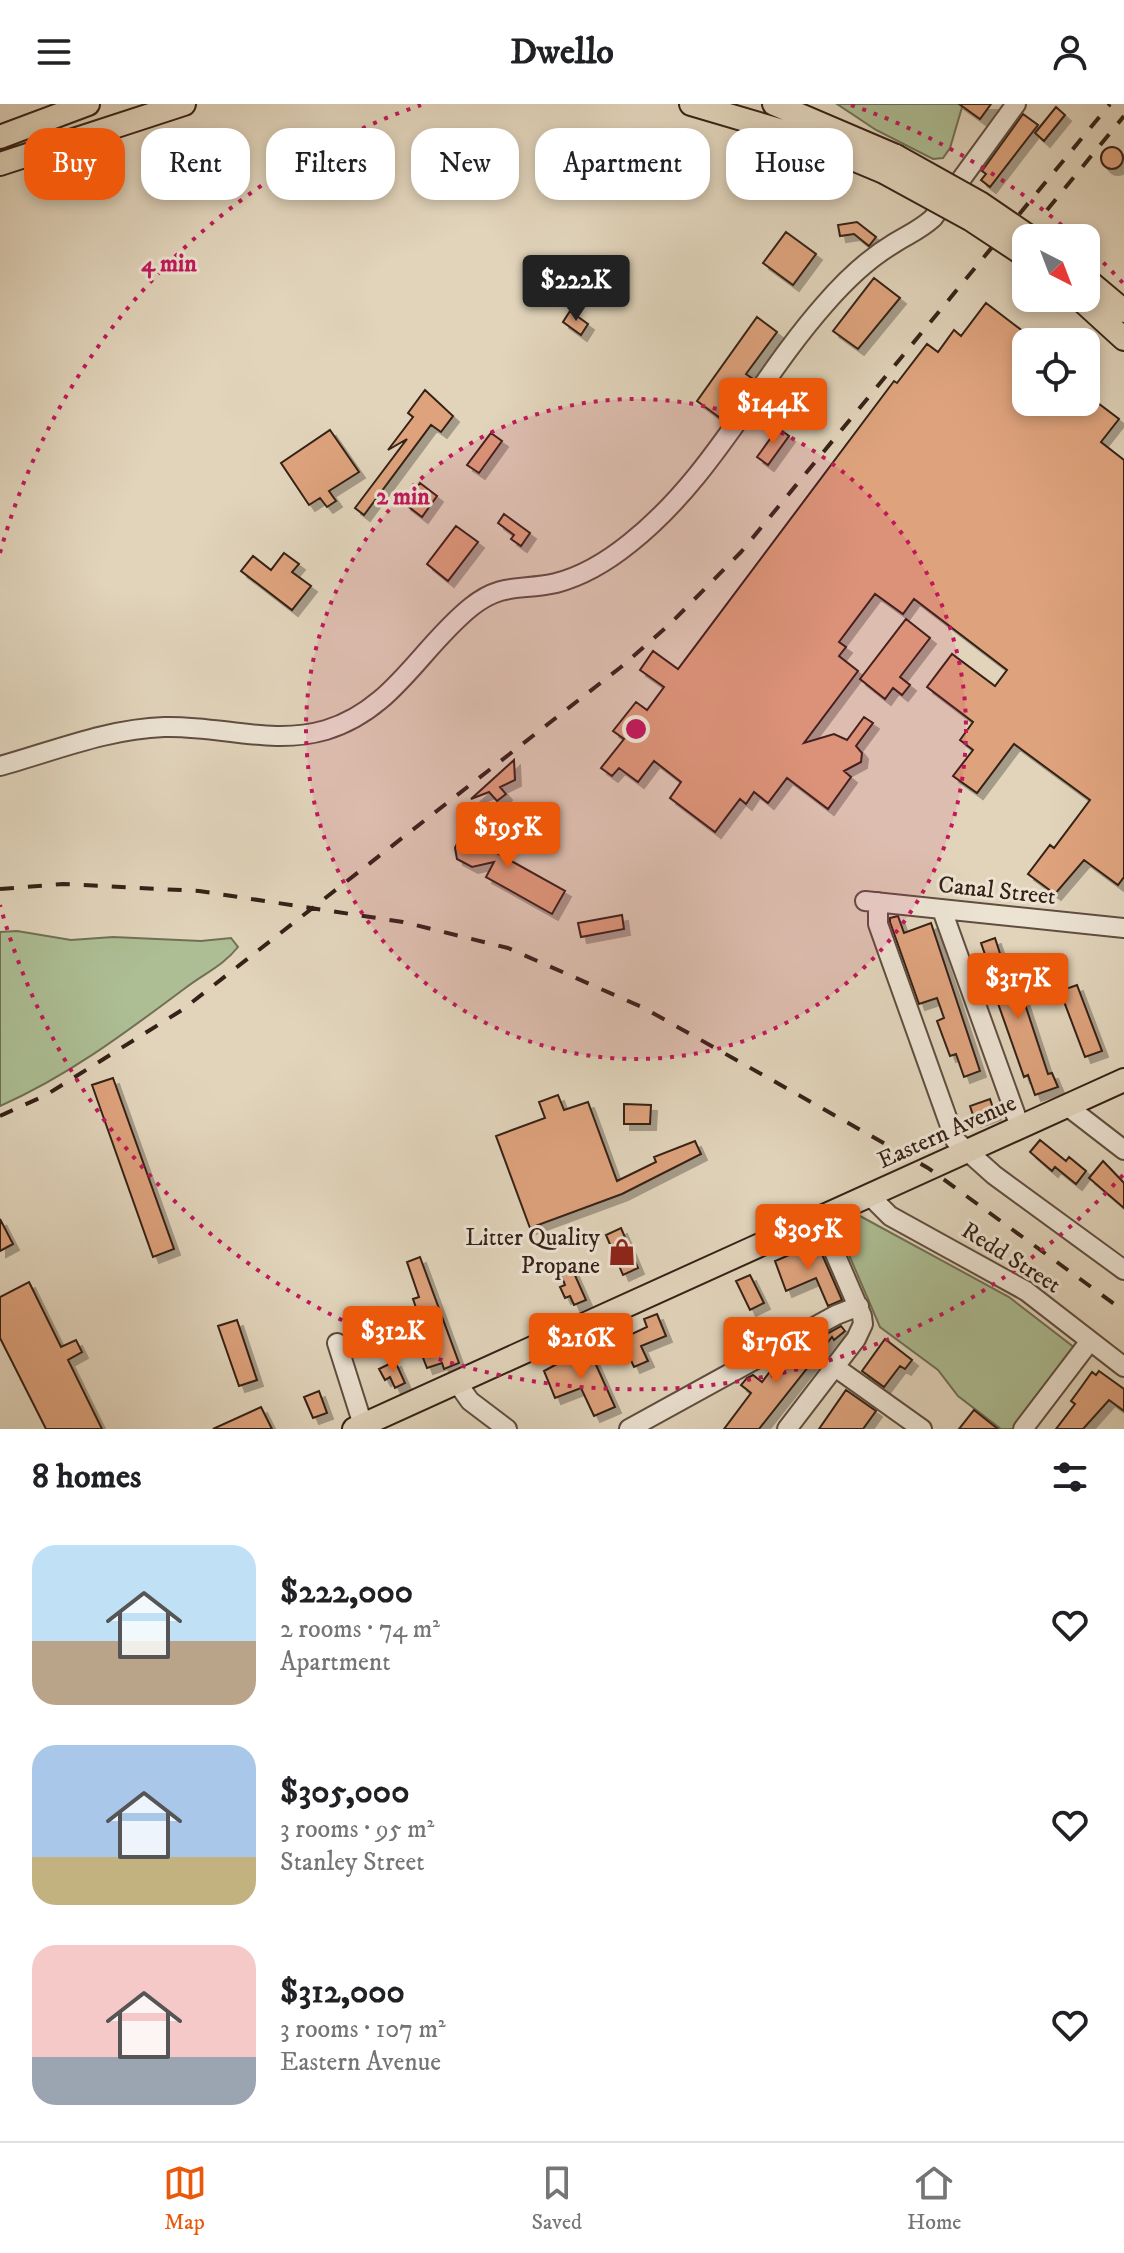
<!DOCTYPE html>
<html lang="en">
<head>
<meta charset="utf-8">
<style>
  :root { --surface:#fff; --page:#f2f2f2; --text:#202124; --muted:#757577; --line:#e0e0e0; --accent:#ea580c }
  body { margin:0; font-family:"IM FELL DW Pica",serif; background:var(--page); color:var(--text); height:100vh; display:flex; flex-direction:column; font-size:30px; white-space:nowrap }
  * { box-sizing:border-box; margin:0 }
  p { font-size:26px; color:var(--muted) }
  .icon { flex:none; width:44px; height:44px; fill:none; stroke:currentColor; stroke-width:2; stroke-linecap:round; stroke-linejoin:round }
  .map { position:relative; height:1325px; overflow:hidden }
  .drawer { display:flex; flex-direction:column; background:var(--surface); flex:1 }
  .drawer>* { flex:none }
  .guide { position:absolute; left:24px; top:24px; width:1076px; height:72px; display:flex; gap:16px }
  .needle { width:52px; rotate:138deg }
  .fabs { position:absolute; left:1012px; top:120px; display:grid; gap:16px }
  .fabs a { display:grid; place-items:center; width:88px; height:88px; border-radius:16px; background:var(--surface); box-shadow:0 4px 12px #0003; font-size:40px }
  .price { position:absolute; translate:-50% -68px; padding:0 18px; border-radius:8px; background:var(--accent); color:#fff; font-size:26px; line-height:52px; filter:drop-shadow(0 2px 4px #0008) }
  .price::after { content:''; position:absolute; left:50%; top:48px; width:24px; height:18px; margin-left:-12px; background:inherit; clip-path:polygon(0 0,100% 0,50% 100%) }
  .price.active { background:#222; color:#fff }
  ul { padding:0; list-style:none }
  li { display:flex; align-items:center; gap:24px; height:200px; padding:0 32px }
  li span { display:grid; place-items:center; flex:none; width:224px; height:160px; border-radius:24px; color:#555 }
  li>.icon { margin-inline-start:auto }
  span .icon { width:96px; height:96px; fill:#fffc; stroke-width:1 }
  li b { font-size:34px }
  h2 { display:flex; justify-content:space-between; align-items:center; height:96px; padding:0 32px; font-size:34px }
  .pill { padding:0 28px; border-radius:24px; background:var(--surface); box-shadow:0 4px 12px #0003; font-size:28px; line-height:72px }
  .pill.active { background:var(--accent); color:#fff }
  header { display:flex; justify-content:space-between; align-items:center; height:104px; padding:0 32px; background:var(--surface); font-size:36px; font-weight:700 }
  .tab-bar { display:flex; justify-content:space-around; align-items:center; height:112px; border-top:2px solid var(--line); background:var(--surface); font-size:22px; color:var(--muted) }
  .tab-bar a { display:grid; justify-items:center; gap:4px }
  .tab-bar .active { color:var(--accent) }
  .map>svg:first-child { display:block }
  .green { fill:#adbe94; stroke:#717056; stroke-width:2 }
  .building { fill:#dea37d; stroke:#352117; stroke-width:2; filter:url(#shadow) }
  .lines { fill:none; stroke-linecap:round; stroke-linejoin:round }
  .minor-casing { stroke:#604e40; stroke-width:22 }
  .major-casing { stroke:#352117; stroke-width:26 }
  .minor { stroke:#ece3d3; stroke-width:18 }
  .major { stroke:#e1d4bb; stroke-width:22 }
  .rail { stroke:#352117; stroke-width:4; stroke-dasharray:14 14; stroke-linecap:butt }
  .major-bridge-casing { stroke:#352117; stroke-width:26; stroke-linecap:butt }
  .major-bridge { stroke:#e1d4bb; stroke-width:22 }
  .ring { fill:none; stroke:#c2185b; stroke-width:4; stroke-dasharray:4 8 }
  .labels { text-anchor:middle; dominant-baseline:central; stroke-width:6; stroke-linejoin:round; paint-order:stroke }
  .street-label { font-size:24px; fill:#352117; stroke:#ece3d3 }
  .poi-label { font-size:24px; fill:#352117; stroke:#ece3d3; text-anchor:end }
  .centre { fill:#c2185b; stroke:#ece3d3; stroke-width:4 }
  .ring-label { font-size:24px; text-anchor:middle; font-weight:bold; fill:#c2185b; stroke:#ece3d3; stroke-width:6; stroke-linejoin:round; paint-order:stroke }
</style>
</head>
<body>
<header><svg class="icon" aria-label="menu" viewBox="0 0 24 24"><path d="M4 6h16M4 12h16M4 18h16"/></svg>Dwello<svg class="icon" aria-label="person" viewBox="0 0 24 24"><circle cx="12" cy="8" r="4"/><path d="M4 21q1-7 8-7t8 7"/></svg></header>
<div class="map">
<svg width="1124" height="1325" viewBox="0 0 1124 1325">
  <defs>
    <filter id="shadow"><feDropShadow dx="6" dy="6" stdDeviation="0" flood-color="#0004"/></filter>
  </defs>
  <rect width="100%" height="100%" fill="#e1d4bb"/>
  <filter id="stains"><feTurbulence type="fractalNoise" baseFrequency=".0025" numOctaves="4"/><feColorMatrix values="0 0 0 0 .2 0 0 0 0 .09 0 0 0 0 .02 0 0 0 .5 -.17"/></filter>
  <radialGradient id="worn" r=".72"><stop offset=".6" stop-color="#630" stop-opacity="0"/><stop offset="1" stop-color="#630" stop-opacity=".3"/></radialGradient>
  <path class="green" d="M837,0H963L950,44L943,54L933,55L876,26Z
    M17,827L71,836L113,833L201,837L231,834L238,843C223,862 203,870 184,885C125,929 68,972 0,1002V828Z
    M860,1112L1009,1193L1075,1244L1014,1325H1001L958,1292L938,1266L880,1223L837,1123Z"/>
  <path class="building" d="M959,0H991L980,15Z
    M1056,3L1065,11L1044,37L1035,29Z
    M1023,10L1038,21L990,83L981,76L986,70L982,67Z
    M1101 54a11 11 0 1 1 22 0a11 11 0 1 1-22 0Z
    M857,118L876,133L869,142L854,130L840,132L838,121Z
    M786,128L816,150L793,181L763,159Z
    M874,174L900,194L858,245L833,227Z
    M986,199L1037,238H1026V298H1086V290L1119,315L1101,338L1124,356V773L1118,781L1084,756L1055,790L1028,770L1050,741L1054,744L1090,696L1014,640L977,689L953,672L973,646L960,636L973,618L927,583L952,550L995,582L1007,566L914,495L903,510L875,490L839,538L846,543L839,552L858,567L804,639L834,630L847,636L864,613L873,619L856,642L862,649L861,658L844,667L851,673L828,705L787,674L768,699L754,688L746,700L740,695L715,728L670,694L681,678L654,657L638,678L619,664L612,672L601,664L624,635L613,627L636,598L647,606L664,583L640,566L653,547L678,565L894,277L897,279L927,240L938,248L954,226L961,232Z
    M570,207L588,220L581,231L563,218Z
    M757,213L777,228L746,270L753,275L723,316L697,297Z
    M425,286L453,312L441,328L431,321L364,411L355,404L407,335L388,346L413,313L408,309Z
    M778,324L789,332L768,361L757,353Z
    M330,326L359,368L329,387L336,397L327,403L320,394L309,401L281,359Z
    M491,329L502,337L479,369L467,361Z
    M420,379L437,392L422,413L405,400Z
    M504,410L530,429L521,442L511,435L514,431L498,419Z
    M456,422L478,438L448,477L427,460Z
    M284,449L299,460L292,468L311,482L292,506L241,467L253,452L271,466Z
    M906,515L930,534L900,573L910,581L902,591L893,584L885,595L860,575Z
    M514,656L515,676L500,683L506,690L497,697L489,688L471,695Z
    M494,719L504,731L488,744L565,787L552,810L486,773L494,758L472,763L457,755L455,744L460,734L479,731Z
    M622,811L624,825L581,833L578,819Z
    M898,812L904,829L931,819L980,967L964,973L956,950L950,952L937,917L944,914L937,894L919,900L890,818V814Z
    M995,834L1006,868L1012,866L1021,888L1048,970L1052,969L1058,983L1035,991L1028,971L1024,973L989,874L993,873L981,839Z
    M1077,881L1102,947L1085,953L1060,887Z
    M113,974L174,1145L153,1153L92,981Z
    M558,991L564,1006L588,998L617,1077L656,1058L654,1053L695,1037L701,1050L622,1090L530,1124L496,1032L545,1014L539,998Z
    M990,995L995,1010L975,1017L970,1002Z
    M624,1000L651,1001L650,1020H624Z
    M1040,1036L1066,1057L1069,1053L1086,1067L1076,1080L1055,1063L1052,1067L1030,1048Z
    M1103,1057L1124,1079V1104L1089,1074Z
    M0,1115L13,1140L0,1147Z
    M621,1124L638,1164L623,1171L606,1131Z
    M817,1139L842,1196L828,1202L816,1174L786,1187L775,1157Z
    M420,1153L459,1259L444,1265L442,1259L427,1264L413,1228L423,1224L413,1195L419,1193L407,1158Z
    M569,1158L586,1196L574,1201L570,1192L565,1194L560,1183L565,1181L558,1163Z
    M750,1171L764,1199L750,1206L736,1177Z
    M29,1178L61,1243L76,1236L82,1248L68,1256L102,1325H46L0,1234V1193Z
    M657,1210L666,1232L641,1242L648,1257L634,1263L621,1235L647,1223L644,1215Z
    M237,1216L257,1276L239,1282L218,1222Z
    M841,1222L845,1227L834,1236L832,1233L759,1325H724L751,1289L741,1281L747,1274L753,1271L762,1278L778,1257L793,1249L796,1251L803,1243Z
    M885,1235L912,1256L905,1265L900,1262L884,1283L862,1267Z
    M588,1243L615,1303L594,1312L581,1284L555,1294L544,1267Z
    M395,1257L405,1279L395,1284L390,1273L385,1276L379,1265Z
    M1099,1267L1124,1285V1307L1109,1296L1083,1325H1056L1075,1300L1071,1297L1082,1282L1092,1268L1096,1271Z
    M846,1286L876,1307L863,1325H819Z
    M319,1287L327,1309L313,1314L304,1293Z
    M261,1303L272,1325H213Z
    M974,1306L998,1325H959Z"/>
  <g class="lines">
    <g class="minor-casing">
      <path id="minor" d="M0,662C54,647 107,625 164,623C220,621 271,642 326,626C393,606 420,544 471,503C502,478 521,487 556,479C583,472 609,456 630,439C712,374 757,277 825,200C844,178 868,155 893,140C907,131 920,126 933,114L1016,0
        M865,797L1124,824
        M878,798V820L955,1036L994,1071L1124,1166
        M942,806L1020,1023
        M1067,1002L1124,1046
        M870,1092L890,1112L1026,1187L1124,1263
        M337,1239L363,1321
        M835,1263L922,1325
        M458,1280L470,1297L507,1325
        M629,1325L836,1211L859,1202
        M787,1325L856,1235L863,1220L862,1212L820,1115
        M1023,1325L1090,1237"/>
    </g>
    <g class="major-casing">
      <path id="major" d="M691,0L793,30L884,68
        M774,0L896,52
        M0,33L88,0
        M0,60L184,0
        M1086,175L1124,207
        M1079,194L1124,235
        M354,1325L1124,976"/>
    </g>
    <use href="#minor" class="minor"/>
    <use href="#major" class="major"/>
    <path class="rail" d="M1047,106L1124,12
      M0,785L63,780L199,787L403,818L508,844L644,904L928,1064L1124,1207
      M0,1012L46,991L182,906L621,563L670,520L741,448L1110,0"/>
    <g class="major-bridge-casing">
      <path id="major-bridge" d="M896,52L980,99L1031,134
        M884,68L970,115L1026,152"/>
    </g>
    <use href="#major-bridge" class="major-bridge"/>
  </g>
  <circle cx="636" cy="625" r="330" fill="#c2185b" fill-opacity=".12"/>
  <g class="ring">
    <circle cx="636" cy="625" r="330"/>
    <path d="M1123 1071A660 660 0 0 1 0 801M0 449A660 660 0 0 1 421 1M851 1A660 660 0 0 1 1073 131M1086 142A660 660 0 0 1 1123 179"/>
  </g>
  <defs>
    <g id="shop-bare" transform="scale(2.16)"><path d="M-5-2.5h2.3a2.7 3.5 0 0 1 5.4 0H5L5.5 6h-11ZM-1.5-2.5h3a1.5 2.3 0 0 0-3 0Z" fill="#8f2418" stroke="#ece3d3" stroke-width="2.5" paint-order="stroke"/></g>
  </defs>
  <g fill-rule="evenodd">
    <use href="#shop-bare" x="622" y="1148"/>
  </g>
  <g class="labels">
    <g class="street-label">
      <text transform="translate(997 787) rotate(6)">Canal Street</text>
      <text transform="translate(947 1028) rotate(-24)">Eastern Avenue</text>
      <text transform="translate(1011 1154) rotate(32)">Redd Street</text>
    </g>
    <g class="poi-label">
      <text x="600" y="1134">Litter Quality<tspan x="600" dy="28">Propane</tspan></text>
    </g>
  </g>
  <circle cx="636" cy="625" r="12" class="centre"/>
  <g class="ring-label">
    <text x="169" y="167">4 min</text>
    <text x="403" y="400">2 min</text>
  </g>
  <rect width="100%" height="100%" filter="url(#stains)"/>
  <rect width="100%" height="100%" fill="url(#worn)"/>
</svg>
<div class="fabs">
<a><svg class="needle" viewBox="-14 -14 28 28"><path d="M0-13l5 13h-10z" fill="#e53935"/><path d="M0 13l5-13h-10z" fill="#757577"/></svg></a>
<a><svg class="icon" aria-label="locate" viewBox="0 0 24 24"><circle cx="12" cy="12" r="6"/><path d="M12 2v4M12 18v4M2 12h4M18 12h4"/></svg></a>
</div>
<b class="price active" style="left:576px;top:219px">$222K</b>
<b class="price" style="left:773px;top:342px">$144K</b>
<b class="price" style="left:508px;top:766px">$195K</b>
<b class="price" style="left:1018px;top:917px">$317K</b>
<b class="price" style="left:808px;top:1168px">$305K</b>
<b class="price" style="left:393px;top:1270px">$312K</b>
<b class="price" style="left:581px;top:1277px">$216K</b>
<b class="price" style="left:776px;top:1281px">$176K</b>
<div class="guide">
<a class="pill active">Buy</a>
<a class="pill">Rent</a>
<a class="pill">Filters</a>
<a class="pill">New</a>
<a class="pill">Apartment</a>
<a class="pill">House</a>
</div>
</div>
<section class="drawer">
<h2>8 homes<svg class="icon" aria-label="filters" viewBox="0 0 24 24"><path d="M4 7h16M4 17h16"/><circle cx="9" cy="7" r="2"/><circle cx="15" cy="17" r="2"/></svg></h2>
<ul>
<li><span style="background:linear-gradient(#bfe0f5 60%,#b9a48a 0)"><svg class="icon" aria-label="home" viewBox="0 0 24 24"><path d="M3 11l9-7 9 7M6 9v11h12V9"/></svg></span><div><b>$222,000</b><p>2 rooms · 74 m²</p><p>Apartment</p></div><svg class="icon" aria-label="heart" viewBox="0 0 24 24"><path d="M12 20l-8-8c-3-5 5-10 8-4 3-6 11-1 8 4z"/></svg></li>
<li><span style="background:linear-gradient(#a9c7e8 70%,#c2b280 0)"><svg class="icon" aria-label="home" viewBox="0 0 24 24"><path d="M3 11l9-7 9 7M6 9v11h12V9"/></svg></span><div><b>$305,000</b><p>3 rooms · 95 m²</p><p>Stanley Street</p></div><svg class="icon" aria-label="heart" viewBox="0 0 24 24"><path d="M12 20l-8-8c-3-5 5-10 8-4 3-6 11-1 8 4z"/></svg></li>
<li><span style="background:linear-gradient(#f6c9c9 70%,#9aa5b1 0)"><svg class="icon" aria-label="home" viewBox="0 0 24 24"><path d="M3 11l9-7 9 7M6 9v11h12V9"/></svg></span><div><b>$312,000</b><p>3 rooms · 107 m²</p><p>Eastern Avenue</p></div><svg class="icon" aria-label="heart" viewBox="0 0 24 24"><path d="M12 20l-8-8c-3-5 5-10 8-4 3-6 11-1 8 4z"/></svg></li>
</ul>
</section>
<nav class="tab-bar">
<a class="active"><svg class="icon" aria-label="map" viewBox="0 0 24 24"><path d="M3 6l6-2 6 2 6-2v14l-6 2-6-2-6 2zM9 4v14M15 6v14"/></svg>Map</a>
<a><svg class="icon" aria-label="saved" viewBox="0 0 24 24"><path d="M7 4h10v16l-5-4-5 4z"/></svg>Saved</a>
<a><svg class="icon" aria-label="home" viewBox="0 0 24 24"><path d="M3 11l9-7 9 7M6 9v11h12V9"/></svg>Home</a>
</nav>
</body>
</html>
